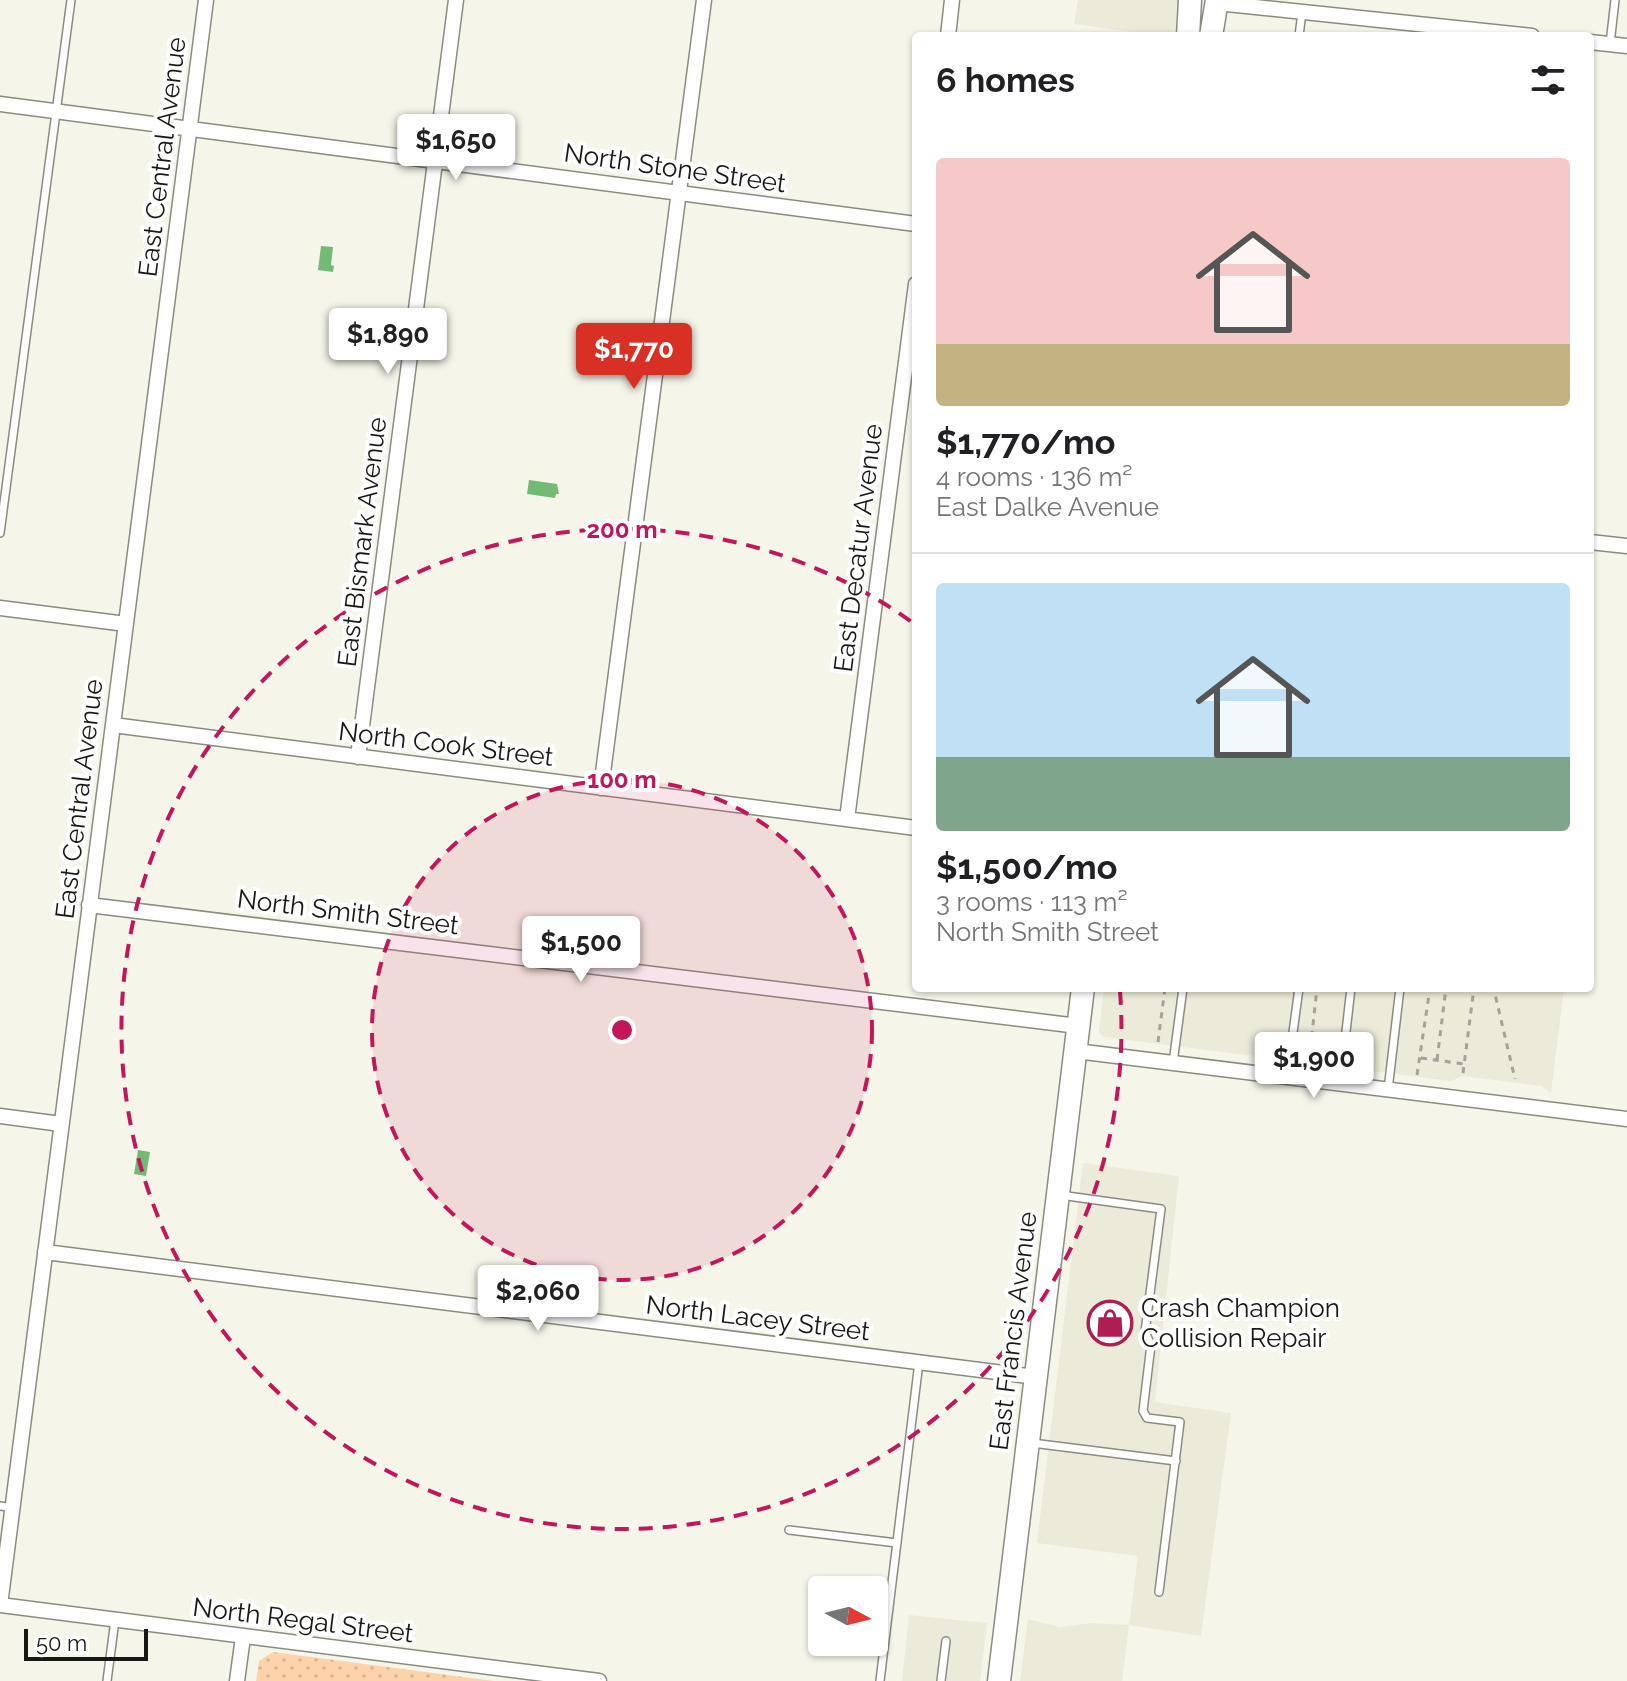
<!DOCTYPE html>
<html lang="en">
<head>
<meta charset="utf-8">
<style>
  :root { --surface:#fff; --page:#f6f6f6; --text:#202124; --muted:#757577; --line:#e0e0e0; --accent:#d93025 }
  body { margin:0; font-family:Raleway,sans-serif; background:var(--page); color:var(--text); height:100vh; display:flex; flex-direction:column; font-size:30px; white-space:nowrap }
  * { box-sizing:border-box; margin:0 }
  p { font-size:26px; color:var(--muted) }
  .icon { flex:none; width:44px; height:44px; fill:none; stroke:currentColor; stroke-width:2; stroke-linecap:round; stroke-linejoin:round }
  .map { position:relative; flex:1; overflow:hidden }
  .drawer { position:absolute; left:912px; top:32px; width:682px; height:960px; display:flex; flex-direction:column; background:var(--surface); border-radius:8px; box-shadow:0 2px 6px #0004 }
  .drawer>* { flex:none }
  .needle { width:52px; rotate:97deg }
  .controls { position:absolute; left:808px; top:1576px; display:grid; gap:16px }
  .controls a { display:grid; place-items:center; width:80px; height:80px; border-radius:8px; background:var(--surface); box-shadow:0 2px 6px #0004; font-size:40px }
  .scale { position:absolute; left:24px; bottom:20px; width:124px; box-sizing:border-box; padding-left:8px; border:4px solid #181814; border-top:0; font-size:22px; line-height:28px; white-space:nowrap; color:#181814; -webkit-text-stroke:6px #fff; paint-order:stroke }
  .price { position:absolute; translate:-50% -68px; padding:0 18px; border-radius:8px; background:#fff; color:#222; font-size:26px; line-height:52px; filter:drop-shadow(0 2px 4px #0008) }
  .price::after { content:''; position:absolute; left:50%; top:48px; width:24px; height:18px; margin-left:-12px; background:inherit; clip-path:polygon(0 0,100% 0,50% 100%) }
  .price.active { background:var(--accent); color:#fff }
  ul { padding:0; list-style:none }
  li { display:grid; align-content:center; gap:16px; height:424px; padding:0 24px }
  li+li { border-top:2px solid var(--line) }
  li span { display:grid; place-items:center; height:248px; border-radius:8px; color:#555 }
  li>.icon { margin-inline-start:auto }
  span .icon { width:144px; height:144px; fill:#fffc; stroke-width:1 }
  li b { font-size:34px }
  h2 { display:flex; justify-content:space-between; align-items:center; height:96px; padding:0 24px; font-size:34px }
  .map>svg:first-child { display:block }
  .built { fill:#ecebd9 }
  .green { fill:url(#green-dots) }
  .water { fill:#71bb75 }
  .lines { fill:none; stroke-linecap:round; stroke-linejoin:round }
  .service-casing { stroke:#8c8b81; stroke-width:10 }
  .minor-casing { stroke:#8c8b81; stroke-width:17 }
  .primary-casing { stroke:#8c8b81; stroke-width:25 }
  .path { stroke:#a3a39a; stroke-width:3; stroke-dasharray:6 6; stroke-linecap:butt }
  .service { stroke:#fff; stroke-width:7 }
  .minor { stroke:#fff; stroke-width:14 }
  .primary { stroke:#fff; stroke-width:22 }
  .ring { fill:none; stroke:#c2185b; stroke-width:4; stroke-dasharray:14 10 }
  .labels { text-anchor:middle; dominant-baseline:central; stroke-width:8; stroke-linejoin:round; paint-order:stroke }
  .street-label { font-size:26px; fill:#181814; stroke:#fff }
  .poi-label { font-size:26px; fill:#181814; stroke:#fff; text-anchor:start }
  .centre { fill:#c2185b; stroke:#fff; stroke-width:4 }
  .ring-label { font-size:24px; text-anchor:middle; font-weight:bold; fill:#c2185b; stroke:#fff; stroke-width:8; stroke-linejoin:round; paint-order:stroke }
</style>
</head>
<body>
<div class="map">
<svg width="1627" height="1681" viewBox="0 0 1627 1681">
  <defs>
    <pattern id="green-dots" width="8" height="8" patternUnits="userSpaceOnUse" patternTransform="scale(2)"><rect width="8" height="8" fill="#fdd3ab"/><path d="M2 2h.1M6 6h.1" fill="none" stroke="#d8b492" stroke-width="1.8" stroke-linecap="round"/></pattern>
  </defs>
  <rect width="100%" height="100%" fill="#f6f5ea"/>
  <path class="built" d="M1078,0H1182L1179,36H1161L1074,24Z
    M1104,988H1564L1551,1093L1541,1086L1463,1076L1451,1081L1104,1037L1099,1032Z
    M1083,1163L1179,1176L1155,1402L1231,1413L1201,1636L1129,1625L1122,1681H1020L1028,1619L1060,1627L1092,1623L1129,1625L1138,1556L1037,1543Z
    M909,1615L987,1623L980,1681H902Z"/>
  <path class="green" d="M273,1652L494,1681H256L259,1661Z"/>
  <path class="water" d="M321,246L333,247L331,265L334,266L333,272L318,270Z
    M529,480L557,484L559,494H556L555,498L527,494Z
    M138,1150L150,1152L146,1176L134,1174Z"/>
  <g class="lines">
    <g class="service-casing">
      <path id="service" d="M1299,36L1302,12
        M1610,44L1615,0
        M0,533L71,0
        M1173,1063L1183,988
        M1287,1077L1299,988
        M1340,1084L1351,988
        M1388,1090L1400,988
        M1060,1195L1161,1209L1145,1332L1151,1345L1143,1411L1147,1418L1180,1422L1159,1592
        M1032,1443L1176,1461
        M0,1506L13,1508
        M789,1530L897,1543
        M107,1681L115,1620
        M880,1681L919,1362
        M941,1681L946,1641"/>
    </g>
    <g class="minor-casing">
      <path id="minor" d="M1217,3L1532,36
        M948,36L952,0
        M1590,42L1627,46
        M0,104L916,224
        M1590,542L1627,546
        M0,608L126,624
        M113,725L916,828
        M358,757L456,0
        M601,788L704,0
        M847,819L916,284
        M89,905L1078,1026
        M1076,1051L1627,1119
        M0,1116L61,1124
        M45,1252L1036,1377
        M0,1605L206,0
        M0,1605L599,1681
        M237,1681L243,1637"/>
    </g>
    <g class="primary-casing">
      <path id="primary" d="M1188,36L1190,0
        M1211,36L1217,0
        M999,1681L1083,988"/>
    </g>
    <path class="path" d="M1477,988L1494,990L1515,1079
      M1158,1042L1165,988
      M1421,1058L1464,1064
      M1437,1060L1446,988
      M1309,1061L1317,988
      M1463,1073L1474,988
      M1417,1075L1430,988"/>
    <use href="#service" class="service"/>
    <use href="#minor" class="minor"/>
    <use href="#primary" class="primary"/>
  </g>
  <circle cx="622" cy="1030" r="250" fill="#c2185b" fill-opacity=".12"/>
  <g class="ring">
    <circle cx="622" cy="1030" r="250"/>
    <path d="M1120 991A500 500 0 1 1 916 625"/>
  </g>
  <defs>
    <g id="shop-ring" transform="scale(2.3)"><circle r="9.5" fill="#fff" stroke="#af1e51" stroke-width="1.5"/><path d="M-5-2.5h2.3a2.7 3.5 0 0 1 5.4 0H5L5.5 6h-11ZM-1.5-2.5h3a1.5 2.3 0 0 0-3 0Z" fill="#af1e51"/></g>
  </defs>
  <g fill-rule="evenodd">
    <use href="#shop-ring" x="1110" y="1323"/>
  </g>
  <g class="labels">
    <g class="street-label">
      <text transform="translate(162 157) rotate(-83)">East Central Avenue</text>
      <text transform="translate(675 168) rotate(8)">North Stone Street</text>
      <text transform="translate(362 542) rotate(-83)">East Bismark Avenue</text>
      <text transform="translate(858 548) rotate(-83)">East Decatur Avenue</text>
      <text transform="translate(446 744) rotate(7)">North Cook Street</text>
      <text transform="translate(79 799) rotate(-83)">East Central Avenue</text>
      <text transform="translate(348 912) rotate(7)">North Smith Street</text>
      <text transform="translate(758 1318) rotate(7)">North Lacey Street</text>
      <text transform="translate(1013 1331) rotate(-83)">East Francis Avenue</text>
      <text transform="translate(303 1620) rotate(7)">North Regal Street</text>
    </g>
    <g class="poi-label">
      <text x="1141" y="1308">Crash Champion<tspan x="1141" dy="30">Collision Repair</tspan></text>
    </g>
  </g>
  <circle cx="622" cy="1030" r="12" class="centre"/>
  <g class="ring-label">
    <text x="622" y="538">200 m</text>
    <text x="622" y="788">100 m</text>
  </g>
</svg>
<div class="controls">
<a><svg class="needle" viewBox="-14 -14 28 28"><path d="M0-13l5 13h-10z" fill="#e53935"/><path d="M0 13l5-13h-10z" fill="#757577"/></svg></a>
</div>
<div class="scale">50 m</div>
<b class="price" style="left:456px;top:182px">$1,650</b>
<b class="price" style="left:388px;top:376px">$1,890</b>
<b class="price active" style="left:634px;top:391px">$1,770</b>
<b class="price" style="left:581px;top:984px">$1,500</b>
<b class="price" style="left:1314px;top:1100px">$1,900</b>
<b class="price" style="left:538px;top:1333px">$2,060</b>
<section class="drawer">
<h2>6 homes<svg class="icon" aria-label="filters" viewBox="0 0 24 24"><path d="M4 7h16M4 17h16"/><circle cx="9" cy="7" r="2"/><circle cx="15" cy="17" r="2"/></svg></h2>
<ul>
<li><span style="background:linear-gradient(#f6c9c9 75%,#c2b280 0)"><svg class="icon" aria-label="home" viewBox="0 0 24 24"><path d="M3 11l9-7 9 7M6 9v11h12V9"/></svg></span><div><b>$1,770/mo</b><p>4 rooms · 136 m²</p><p>East Dalke Avenue</p></div></li>
<li><span style="background:linear-gradient(#bfe0f5 70%,#7fa58c 0)"><svg class="icon" aria-label="home" viewBox="0 0 24 24"><path d="M3 11l9-7 9 7M6 9v11h12V9"/></svg></span><div><b>$1,500/mo</b><p>3 rooms · 113 m²</p><p>North Smith Street</p></div></li>
</ul>
</section>
</div>
</body>
</html>
